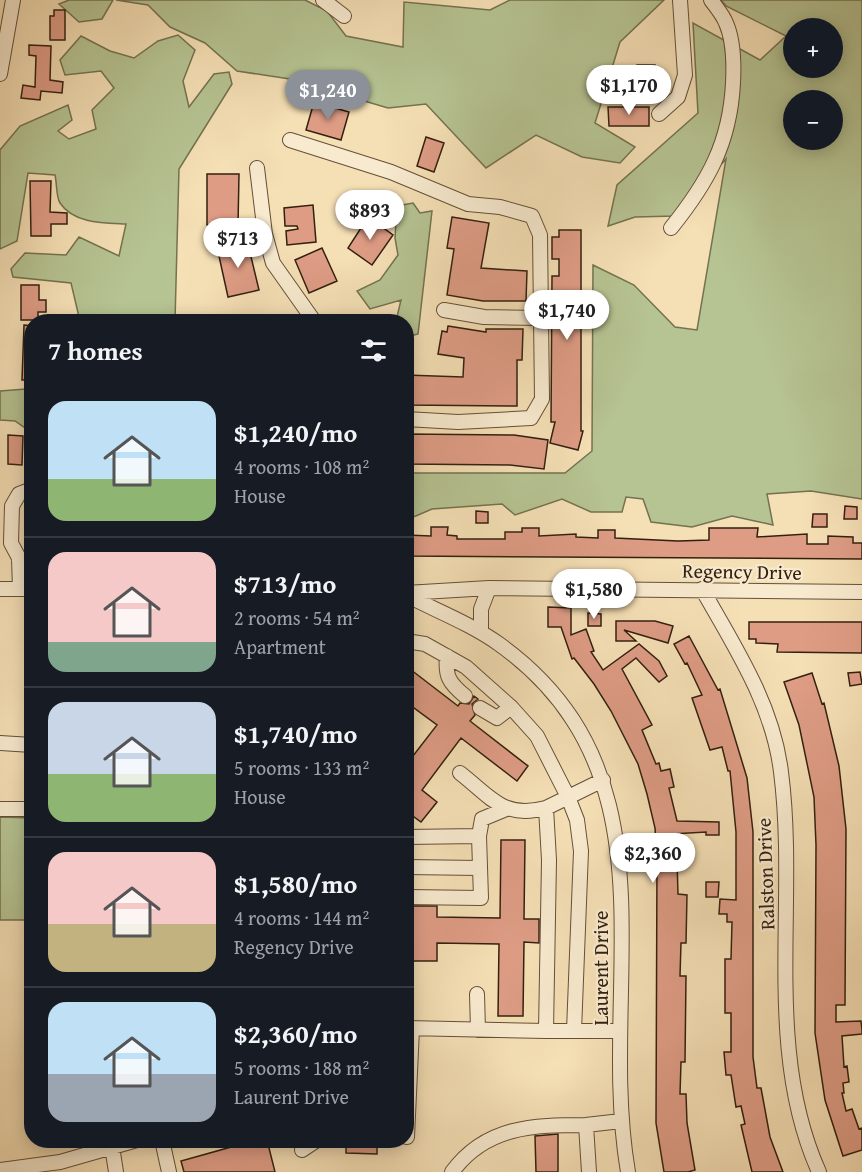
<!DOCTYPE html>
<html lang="en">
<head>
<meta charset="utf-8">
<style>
  :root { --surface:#171b24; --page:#20242c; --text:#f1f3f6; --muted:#9ea1a6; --line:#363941; --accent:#8c9099 }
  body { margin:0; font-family:"Gentium Book Plus",serif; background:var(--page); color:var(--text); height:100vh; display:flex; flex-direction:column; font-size:22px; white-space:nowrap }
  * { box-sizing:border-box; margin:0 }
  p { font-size:20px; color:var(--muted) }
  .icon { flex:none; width:33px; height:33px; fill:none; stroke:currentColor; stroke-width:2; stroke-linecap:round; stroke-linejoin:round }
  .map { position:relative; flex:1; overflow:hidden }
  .sheet { position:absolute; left:24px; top:314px; width:390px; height:834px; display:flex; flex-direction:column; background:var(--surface); border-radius:24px; box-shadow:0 3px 15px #0003 }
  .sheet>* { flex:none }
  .fabs { position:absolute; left:783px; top:18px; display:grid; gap:12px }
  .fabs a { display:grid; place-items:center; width:60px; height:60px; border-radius:50%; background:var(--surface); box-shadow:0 3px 15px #0003; font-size:30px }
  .price { position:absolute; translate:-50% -51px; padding:0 14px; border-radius:21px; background:#fff; color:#222; font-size:20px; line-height:39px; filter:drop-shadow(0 2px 3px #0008) }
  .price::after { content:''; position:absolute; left:50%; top:36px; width:18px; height:14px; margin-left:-9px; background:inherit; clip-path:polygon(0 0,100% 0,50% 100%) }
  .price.on { background:var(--accent); color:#fff }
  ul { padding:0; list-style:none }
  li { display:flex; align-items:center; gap:18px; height:150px; padding:0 24px }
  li+li { border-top:2px solid var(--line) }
  li span { display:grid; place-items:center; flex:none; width:168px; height:120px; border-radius:18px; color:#555 }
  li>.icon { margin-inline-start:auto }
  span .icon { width:72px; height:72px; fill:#fffc; stroke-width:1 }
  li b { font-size:26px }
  h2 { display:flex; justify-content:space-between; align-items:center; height:72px; padding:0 24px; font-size:26px }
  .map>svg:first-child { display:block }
  .green { fill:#b6c392; stroke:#747250; stroke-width:1.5; fill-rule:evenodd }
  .building { fill:#de9c85; stroke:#33200f; stroke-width:1.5 }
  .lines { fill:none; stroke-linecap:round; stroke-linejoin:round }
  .minor-casing { stroke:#645038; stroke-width:16 }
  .minor { stroke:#f8eacf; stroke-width:14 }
  .labels { text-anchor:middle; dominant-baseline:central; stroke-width:4.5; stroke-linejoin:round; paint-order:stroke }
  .street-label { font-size:20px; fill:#33200f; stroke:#f8eacf }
</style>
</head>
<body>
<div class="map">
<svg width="862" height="1172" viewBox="0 0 862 1172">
  <rect width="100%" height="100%" fill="#f5dfb5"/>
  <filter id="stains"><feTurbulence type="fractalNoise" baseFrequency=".00333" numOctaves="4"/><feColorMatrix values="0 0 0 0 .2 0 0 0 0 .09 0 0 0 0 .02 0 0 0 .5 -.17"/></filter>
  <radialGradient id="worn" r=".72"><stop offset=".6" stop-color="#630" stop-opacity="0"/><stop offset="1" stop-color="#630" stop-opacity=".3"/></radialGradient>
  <path class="green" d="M69,0H113L102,19L79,22L59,4Z
    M116,0H305L327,11L346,36L403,47L404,2L490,10L510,0H664L620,42L595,123L635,147L620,163L582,157L536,135L486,168L426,104L388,108L290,79L237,71L205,43L170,27L148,5Z
    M721,0H862V499L811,491L767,494L773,525L732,516L692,527L651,522L643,499L626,497L622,512H591L562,499L515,515L502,504L432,509L409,519L407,473H565L592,451L593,265L634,285L675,327L697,330L726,159L675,216L635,217L608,226L617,185L698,113L693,23L760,60L786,36L726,6ZM794,28H832V68H794ZM794,100H832V140H794Z
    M178,35L195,50L183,81L189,107L214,74L229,72L232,84L179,169L175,321H66L79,317L71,283L13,277L11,269L25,253L66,255L79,237L119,256L126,224C105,223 74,224 60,203C56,197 57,183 55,175L28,173L17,241L0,249V150L20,126L68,105L72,120L58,131L69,139L96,129L92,110L114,88L101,71L65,75L60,60L81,36L110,51L134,58L158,41Z
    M413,203L420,213L432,211L418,334L407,337L406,321H396L401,300L370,309L357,291L380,280L398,255L395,238L397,206Z
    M26,389L31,390V432L15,421L0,420V391Z
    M0,817L31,818V920H0Z"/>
  <path class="building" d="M54,10H65V40H50V16H54Z
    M29,45L51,46L50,80L63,82L62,93L41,91L40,100L21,98L23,85L35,87L36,56L29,55Z
    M637,65H655L654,91L636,90Z
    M314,102L349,112L341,140L306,130Z
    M608,107H649V126H609Z
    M426,137L444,143L434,172L417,166Z
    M207,174H239L238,225H207Z
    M30,181H51L50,212L67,213V224H51V236H31Z
    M313,205L316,242L287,245L286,231L298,229L297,226H285L284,208Z
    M368,217L393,235L372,265L348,248Z
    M452,217L489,223L481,268L527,271L526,301H483L447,295L454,249L447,248Z
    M559,230H581V431H583L578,450L550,443L555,422H551L552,276H559V259H552V237H559Z
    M247,240L259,290L228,297L217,247Z
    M322,248L337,281L309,293L295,260Z
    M21,285H39V300H46V312H38V320H21Z
    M24,325L32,326V380H22Z
    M448,326L486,332V329H523L522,360H517V406L406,405V375L463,377L464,358L438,354L442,331L447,332Z
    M406,434L514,435L548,440L544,469L510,465L406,464Z
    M8,435L23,436L22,465L8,464Z
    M845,506L857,507V519H844Z
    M476,511L488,512V523H476Z
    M813,514H827V527H812Z
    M431,527H448L447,535L457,536V539H505V532H522V528H539V536L576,534V537L598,538V530H615V538L678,541L709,540V528H758L757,537L807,534V544H828V536L853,537V543H862V559L406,556V535L431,536Z
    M548,607L571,608V635L586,629L594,651L591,652L603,670L639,644L659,661L667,676L659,682L636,658L622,669L652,725L642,730L656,764L659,763L661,771L670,769L674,787L669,788L677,821L719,822V835H706V832L672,834L677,860L678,894L687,895L686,943H681L680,976H686L685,1062H681L680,1094H686L687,1123L695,1170L688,1172H664L656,1123L657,857L655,828L647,794L638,764L611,711L594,684L574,658L572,659L561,627H548Z
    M588,613L601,614V626H588Z
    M616,621H655L673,626L668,643L624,630L636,641H616Z
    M749,622H862V653L777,652L778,644L756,643V639H749Z
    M689,636L718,690L720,689L747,778L753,832V1057L757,1088H761L770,1137L783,1172H752L741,1125L745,1124L741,1106L736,1107L731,1075H726L724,1052H731V1013H725V959H731L732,922H727V914H719L720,899L736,900V832L730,771H728L722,747L710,750L692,698L702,695L687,663L685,664L674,644Z
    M406,666L458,706L460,703L469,704L474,696L478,699L472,704L475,715L470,721L528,766L517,781L461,738L422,790L437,802L421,822L406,811V765L437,725L406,702Z
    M860,672L862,684L850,686L848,673Z
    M812,673L822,704L824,703L839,766L846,829L845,1005H836V1022L861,1021L862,1030V1034L842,1036L844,1067L847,1066L849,1082L843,1083L844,1093H842L846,1111L852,1109L859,1129L862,1128V1150L843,1156L825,1100L815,1033L816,845L814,797L799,725L784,682Z
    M501,840H525L524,919H539V943L524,942L523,1016H498L499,944L437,943V961H412L413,906H437V917L500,918Z
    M706,882H719L718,897H706Z
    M558,1134V1172H536L535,1136Z
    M234,1140H267L275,1172H184L181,1161L231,1147Z
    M346,1140H377V1154L346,1153Z"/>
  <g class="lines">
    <g class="minor-casing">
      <path id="minor" d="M323,0L344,16
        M0,74L13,0
        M659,114L678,97L685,75L680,0
        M290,140L391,172L468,204L500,207L532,216L540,235L542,399L531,418L458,422L406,419
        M257,168L265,234L273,263L314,321
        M671,228C708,182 730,143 733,83C734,64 734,41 726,23C723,15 716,7 711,0
        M444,310L484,317L541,318
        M0,589H32
        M20,589L19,558L11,543L12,506L19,494L32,489
        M702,589C735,647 773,705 781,772C798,903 763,1048 819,1172
        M406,593L489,588L862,592
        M406,595C437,611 471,624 499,644C683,776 596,985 628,1172
        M481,632V609L489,588
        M406,641L425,644L466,667L511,707L537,736L568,797L577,820L581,851L574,1031
        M447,656C445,676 449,683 465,696
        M480,708L497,718L511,707
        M0,743L32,745
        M460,773C492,798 503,819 546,808
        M603,780L546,808L549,860L546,1031H619
        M0,809H32
        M406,837L479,836
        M406,867L480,868
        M406,897L481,898L479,836L482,819L506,809
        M477,994L478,1030
        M406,1028L546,1031
        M407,1137L412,1029
        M111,1140L116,1172
        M162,1140L169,1172
        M302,1150L317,1140
        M0,1170L60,1162L137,1140
        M452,1172C486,1126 533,1125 586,1125
        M589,1172L586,1125L621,1121"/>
    </g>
    <use href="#minor" class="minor"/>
  </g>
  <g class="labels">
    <g class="street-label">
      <text transform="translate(742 571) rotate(1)">Regency Drive</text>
      <text transform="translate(765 874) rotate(-92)">Ralston Drive</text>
      <text transform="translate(600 968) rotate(-90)">Laurent Drive</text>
    </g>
  </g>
  <rect width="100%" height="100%" filter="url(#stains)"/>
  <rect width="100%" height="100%" fill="url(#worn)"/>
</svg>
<div class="fabs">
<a>+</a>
<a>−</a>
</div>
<b class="price" style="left:629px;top:116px">$1,170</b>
<b class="price on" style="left:328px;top:121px">$1,240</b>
<b class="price" style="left:370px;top:241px">$893</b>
<b class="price" style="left:238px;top:269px">$713</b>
<b class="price" style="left:567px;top:341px">$1,740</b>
<b class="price" style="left:594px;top:620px">$1,580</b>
<b class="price" style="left:653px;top:884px">$2,360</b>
<section class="sheet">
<h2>7 homes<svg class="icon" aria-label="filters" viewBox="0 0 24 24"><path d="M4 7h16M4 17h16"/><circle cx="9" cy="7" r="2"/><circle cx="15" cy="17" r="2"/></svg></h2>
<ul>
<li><span style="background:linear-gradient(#bfe0f5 65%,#8fb573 0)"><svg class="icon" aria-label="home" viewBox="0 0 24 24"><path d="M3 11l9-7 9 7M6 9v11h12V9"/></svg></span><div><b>$1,240/mo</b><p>4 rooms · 108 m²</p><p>House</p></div></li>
<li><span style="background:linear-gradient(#f6c9c9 75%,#7fa58c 0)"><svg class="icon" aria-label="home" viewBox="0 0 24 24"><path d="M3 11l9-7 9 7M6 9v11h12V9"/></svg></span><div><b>$713/mo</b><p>2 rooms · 54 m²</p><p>Apartment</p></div></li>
<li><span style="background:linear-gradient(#c9d6e8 60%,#8fb573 0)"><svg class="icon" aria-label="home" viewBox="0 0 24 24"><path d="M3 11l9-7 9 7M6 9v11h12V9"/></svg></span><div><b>$1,740/mo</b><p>5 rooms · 133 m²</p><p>House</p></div></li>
<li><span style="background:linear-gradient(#f6c9c9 60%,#c2b280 0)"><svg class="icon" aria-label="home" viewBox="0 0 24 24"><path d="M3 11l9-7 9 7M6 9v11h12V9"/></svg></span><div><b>$1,580/mo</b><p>4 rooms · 144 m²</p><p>Regency Drive</p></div></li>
<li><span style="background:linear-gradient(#bfe0f5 60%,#9aa5b1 0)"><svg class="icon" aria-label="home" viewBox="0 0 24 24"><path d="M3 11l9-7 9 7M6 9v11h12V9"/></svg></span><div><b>$2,360/mo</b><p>5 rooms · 188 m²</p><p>Laurent Drive</p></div></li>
</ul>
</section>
</div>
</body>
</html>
